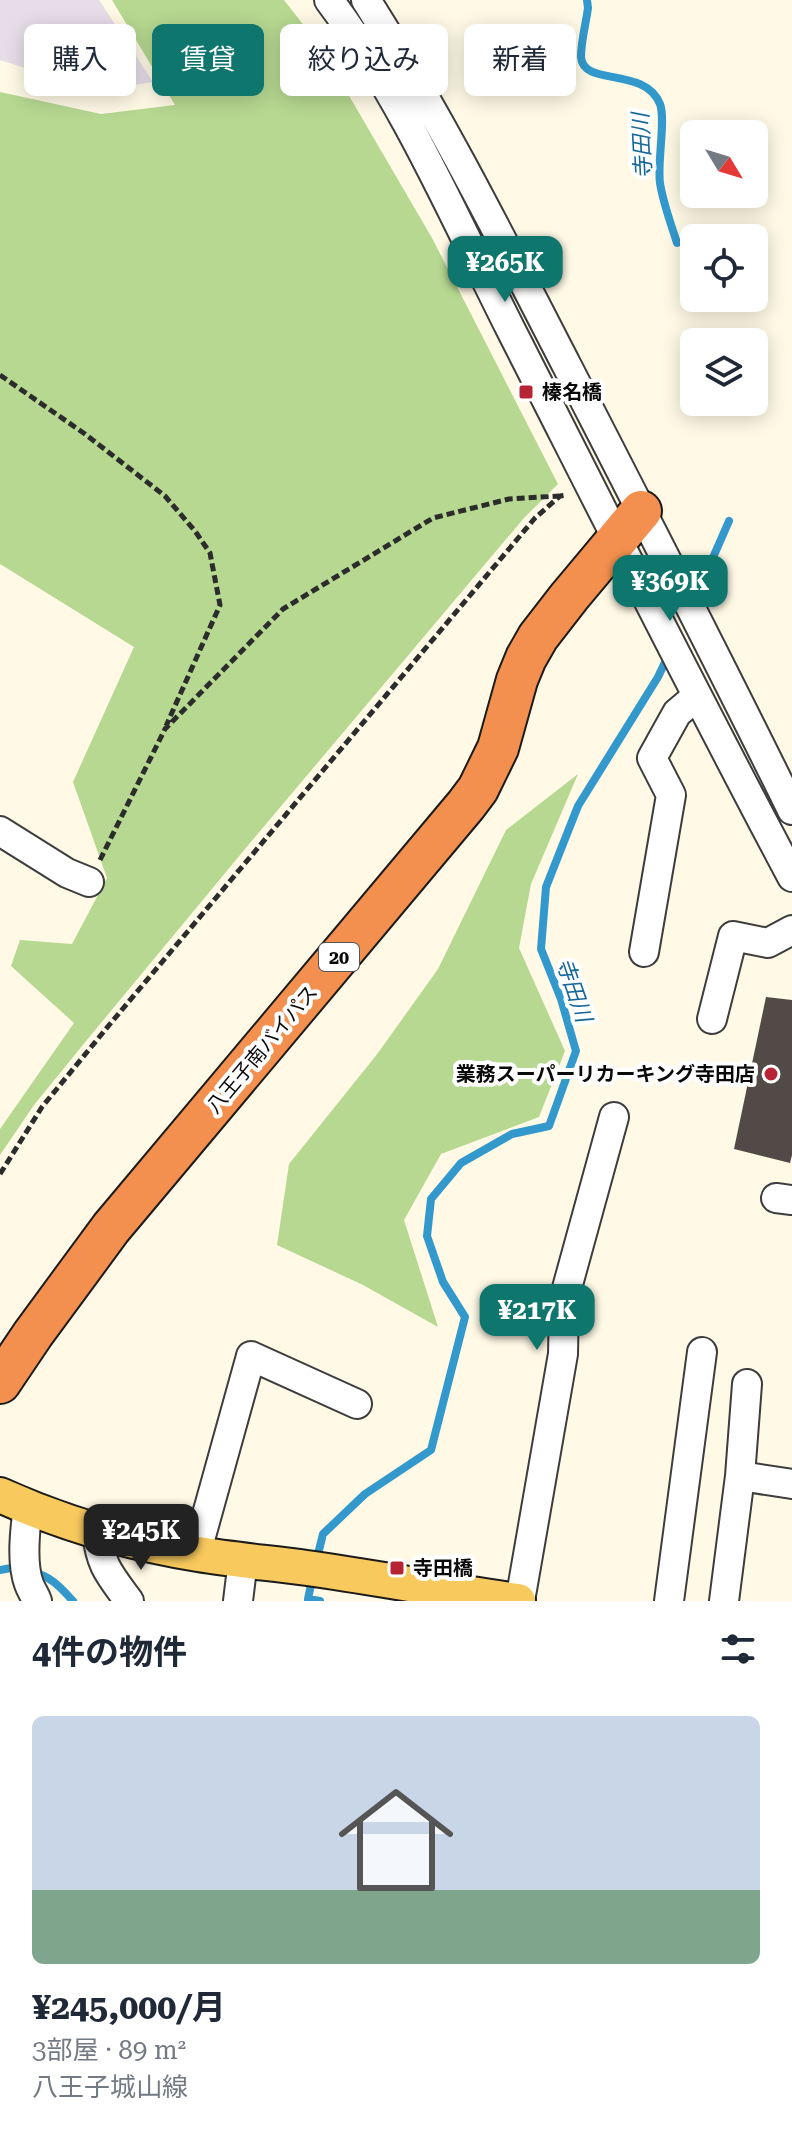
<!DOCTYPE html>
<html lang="ja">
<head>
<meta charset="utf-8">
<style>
  :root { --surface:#fff; --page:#f6f6f7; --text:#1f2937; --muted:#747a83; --accent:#0f766e }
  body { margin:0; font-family:"Roboto Serif","Noto Sans JP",serif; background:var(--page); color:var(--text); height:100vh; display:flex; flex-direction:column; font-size:30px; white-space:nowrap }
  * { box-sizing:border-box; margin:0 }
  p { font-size:26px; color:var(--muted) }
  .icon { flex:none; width:44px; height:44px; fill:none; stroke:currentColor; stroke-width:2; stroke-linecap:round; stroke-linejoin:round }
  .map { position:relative; height:1601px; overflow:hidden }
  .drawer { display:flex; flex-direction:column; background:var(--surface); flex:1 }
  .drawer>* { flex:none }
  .top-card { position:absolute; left:24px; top:24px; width:744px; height:72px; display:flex; gap:16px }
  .needle { width:52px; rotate:128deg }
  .buttons { position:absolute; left:680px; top:120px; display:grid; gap:16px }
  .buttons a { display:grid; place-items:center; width:88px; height:88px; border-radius:12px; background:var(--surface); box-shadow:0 4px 20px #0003; font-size:40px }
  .price { position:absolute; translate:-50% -68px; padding:0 18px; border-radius:16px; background:var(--accent); color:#fff; font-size:26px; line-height:52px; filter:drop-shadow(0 2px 4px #0008) }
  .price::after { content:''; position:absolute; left:50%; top:48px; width:24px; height:18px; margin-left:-12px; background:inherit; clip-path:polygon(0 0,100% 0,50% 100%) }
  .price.active { background:#222; color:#fff }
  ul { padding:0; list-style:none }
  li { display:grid; align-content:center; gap:16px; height:424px; padding:0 32px }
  li span { display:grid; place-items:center; height:248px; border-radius:12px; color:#555 }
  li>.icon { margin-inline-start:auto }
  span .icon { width:144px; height:144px; fill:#fffc; stroke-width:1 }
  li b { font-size:34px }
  h2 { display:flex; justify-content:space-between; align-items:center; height:96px; padding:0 32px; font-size:34px }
  .tag { padding:0 28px; border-radius:12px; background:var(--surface); box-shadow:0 4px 20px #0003; font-size:28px; line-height:72px }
  .tag.active { background:var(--accent); color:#fff }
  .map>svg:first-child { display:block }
  .industrial { fill:#e7dde9 }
  .forest { fill:#b6d891 }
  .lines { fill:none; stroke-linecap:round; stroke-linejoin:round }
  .stream { stroke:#39c; stroke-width:8 }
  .building { fill:#524a46 }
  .minor-casing { stroke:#3d3d3d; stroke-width:32 }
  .major-casing { stroke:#1b1b1b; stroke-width:38 }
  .highway-casing { stroke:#1b1b1b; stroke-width:44 }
  .path { stroke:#2c2c2c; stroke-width:5; stroke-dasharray:8 4; stroke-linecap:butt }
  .minor { stroke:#fff; stroke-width:28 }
  .major { stroke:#f8c95d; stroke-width:34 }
  .highway { stroke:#f4904f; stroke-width:40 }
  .poi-dot { fill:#b72434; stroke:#fff; stroke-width:3 }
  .labels { text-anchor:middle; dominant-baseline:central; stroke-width:8; stroke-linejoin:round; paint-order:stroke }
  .shield { fill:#fff; stroke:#545454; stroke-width:2 }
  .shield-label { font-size:18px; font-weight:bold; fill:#0a0a0a }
  .poi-label { font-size:20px; font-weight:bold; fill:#0a0a0a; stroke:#fff; text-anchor:start }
  .street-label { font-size:20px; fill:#0a0a0a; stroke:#fff }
  .water-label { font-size:22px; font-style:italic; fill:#156899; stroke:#fff }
</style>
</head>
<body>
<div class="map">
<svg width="792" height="1601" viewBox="0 0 792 1601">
  <rect width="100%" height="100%" fill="#fff9e6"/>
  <path class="industrial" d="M0,0H99L153,82L97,91L0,60Z"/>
  <path class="forest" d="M112,0H284L320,46L432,238L558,484L524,518L245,849L91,1035L34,1105L0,1155V1129L74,1023L11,966L20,940L72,944L107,878L73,782L134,647L0,564V92L101,114L175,105Z
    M578,774L531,884L519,948L565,1051L539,1117L441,1154L404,1220L438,1327L363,1285L277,1245L289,1164L378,1053L438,969L506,830Z"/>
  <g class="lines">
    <path class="stream" d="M587,0L588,8C586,23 581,41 581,57C583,87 645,66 660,104C666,119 657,163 660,183C663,203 671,224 677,243
      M694,601L729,521
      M316,1562L323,1534L365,1494L431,1450L465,1317L443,1282L427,1236L431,1199L461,1163L512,1134L549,1126L576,1051L561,999L541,949L546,887L578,806L658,677L668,656
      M0,1570L11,1568L19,1570
      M32,1572C51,1576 61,1588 73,1601
      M313,1575L308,1599L320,1601"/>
  </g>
  <path class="building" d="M766,997L792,1000V1155L790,1163L734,1149Z"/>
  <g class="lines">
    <g class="minor-casing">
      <path id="minor" d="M329,0C404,100 454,217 510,328C603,511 695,695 792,877
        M366,0C441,118 503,242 567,366C643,514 719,661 792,810
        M0,831L67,873L89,882
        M644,952L671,795L652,758L677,713L696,697
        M712,1019L733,936L768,943L792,930
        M776,1198L792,1200
        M740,1476L792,1484
        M28,1507C25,1529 21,1563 29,1584C31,1590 35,1595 37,1601
        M97,1531C100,1565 109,1574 129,1601
        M196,1554L251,1356L357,1404
        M238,1601L243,1560
        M520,1601L563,1354L564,1299L614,1117
        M669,1601L702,1352
        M724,1601L740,1476L747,1384"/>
    </g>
    <g class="major-casing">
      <path id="major" d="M0,1495C62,1523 130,1543 198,1554C234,1560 271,1563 307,1568C377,1578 447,1591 518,1601"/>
    </g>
    <g class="highway-casing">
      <path id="highway" d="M0,1383L33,1334L111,1228L466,805L478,789L498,748L517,680L526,658L538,637L569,597L641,511"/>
    </g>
    <path class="path" d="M0,375L85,434L165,496L195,531L210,553L220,605L166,726
      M100,860L165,729L283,609L433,518L509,499L559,496
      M0,1174L42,1107L110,1024L535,518L560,496L567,495"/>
    <use href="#minor" class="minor"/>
    <use href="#major" class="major"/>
    <use href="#highway" class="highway"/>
  </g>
  <g class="poi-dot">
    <rect x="518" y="384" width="16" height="16" rx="4"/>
    <circle cx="771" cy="1074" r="8"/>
    <rect x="389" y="1560" width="16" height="16" rx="4"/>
  </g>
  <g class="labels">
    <rect class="shield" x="319" y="943" width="40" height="28" rx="6"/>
    <g class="shield-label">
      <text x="339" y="957">20</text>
    </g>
    <g class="poi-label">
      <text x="542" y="392">榛名橋</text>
      <text x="755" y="1074" text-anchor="end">業務スーパーリカーキング寺田店</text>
      <text x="413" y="1568">寺田橋</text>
    </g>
    <g class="street-label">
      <text transform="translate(262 1049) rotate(-50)">八王子南バイパス</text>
    </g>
    <g class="water-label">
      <text transform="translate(642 146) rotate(-93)">寺田川</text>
      <text transform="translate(574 990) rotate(71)">寺田川</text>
    </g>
  </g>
</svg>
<div class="buttons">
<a><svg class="needle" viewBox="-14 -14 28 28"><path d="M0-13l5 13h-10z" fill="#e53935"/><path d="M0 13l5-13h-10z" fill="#747a83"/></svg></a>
<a><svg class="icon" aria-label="locate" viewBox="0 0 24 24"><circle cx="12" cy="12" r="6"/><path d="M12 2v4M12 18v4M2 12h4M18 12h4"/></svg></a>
<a><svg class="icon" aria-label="layers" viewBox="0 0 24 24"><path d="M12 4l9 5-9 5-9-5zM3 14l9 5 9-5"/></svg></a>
</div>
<b class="price" style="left:505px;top:304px">¥265K</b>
<b class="price" style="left:670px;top:623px">¥369K</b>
<b class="price" style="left:537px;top:1352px">¥217K</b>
<b class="price active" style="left:141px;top:1572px">¥245K</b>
<div class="top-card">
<a class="tag">購入</a>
<a class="tag active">賃貸</a>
<a class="tag">絞り込み</a>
<a class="tag">新着</a>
</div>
</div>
<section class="drawer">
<h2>4件の物件<svg class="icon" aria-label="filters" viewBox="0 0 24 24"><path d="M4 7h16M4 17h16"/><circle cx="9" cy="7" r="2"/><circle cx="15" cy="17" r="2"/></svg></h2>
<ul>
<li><span style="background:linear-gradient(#c9d6e8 70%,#7fa58c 0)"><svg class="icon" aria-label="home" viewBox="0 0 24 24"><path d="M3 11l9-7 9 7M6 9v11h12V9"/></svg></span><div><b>¥245,000/月</b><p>3部屋 · 89 m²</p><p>八王子城山線</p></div></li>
</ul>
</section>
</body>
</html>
